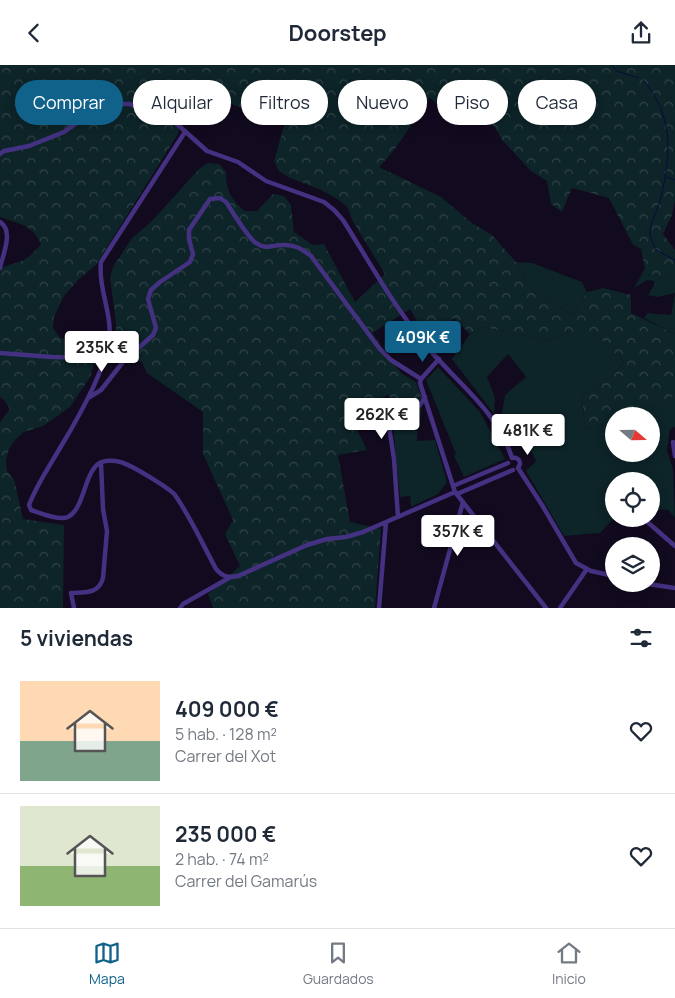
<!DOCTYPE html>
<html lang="es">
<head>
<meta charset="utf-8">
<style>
  :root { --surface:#fff; --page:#f6f6f7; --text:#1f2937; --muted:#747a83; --line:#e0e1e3; --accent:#11628b }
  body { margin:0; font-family:Manrope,sans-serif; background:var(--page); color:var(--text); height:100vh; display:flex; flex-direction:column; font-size:19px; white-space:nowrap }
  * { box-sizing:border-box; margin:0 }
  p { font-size:16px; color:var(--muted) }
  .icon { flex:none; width:28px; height:28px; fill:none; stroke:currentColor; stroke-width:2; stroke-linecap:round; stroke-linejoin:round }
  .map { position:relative; height:543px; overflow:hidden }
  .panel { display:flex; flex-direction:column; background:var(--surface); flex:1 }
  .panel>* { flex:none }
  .banner { position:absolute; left:15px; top:15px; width:645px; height:45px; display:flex; gap:10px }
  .needle { width:32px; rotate:110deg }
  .tools { position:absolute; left:605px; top:342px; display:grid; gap:10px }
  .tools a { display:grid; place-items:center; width:55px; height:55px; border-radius:50%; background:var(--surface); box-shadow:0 2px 12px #0003; font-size:25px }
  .price { position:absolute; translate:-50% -42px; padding:0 11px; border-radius:5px; background:#fff; color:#222; font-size:16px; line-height:32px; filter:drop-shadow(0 1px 2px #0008) }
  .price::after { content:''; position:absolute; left:50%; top:30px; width:15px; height:11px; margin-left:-8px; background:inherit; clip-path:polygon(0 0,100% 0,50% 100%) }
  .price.on { background:var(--accent); color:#fff }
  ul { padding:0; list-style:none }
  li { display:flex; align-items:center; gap:15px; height:125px; padding:0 20px }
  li+li { border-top:1px solid var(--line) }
  li span { display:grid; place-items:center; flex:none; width:140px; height:100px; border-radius:0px; color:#555 }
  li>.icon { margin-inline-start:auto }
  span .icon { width:60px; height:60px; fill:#fffc; stroke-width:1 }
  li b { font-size:21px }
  h2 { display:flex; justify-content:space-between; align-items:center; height:60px; padding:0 20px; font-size:21px }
  .pill { padding:0 18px; border-radius:22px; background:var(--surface); box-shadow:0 2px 12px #0003; font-size:18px; line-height:45px }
  .pill.on { background:var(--accent); color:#fff }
  header { display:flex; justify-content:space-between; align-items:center; height:65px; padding:0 20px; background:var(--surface); font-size:22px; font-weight:700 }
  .tab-bar { display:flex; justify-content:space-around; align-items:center; height:70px; border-top:1px solid var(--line); background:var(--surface); font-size:14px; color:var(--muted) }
  .tab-bar a { display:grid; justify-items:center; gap:2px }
  .tab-bar .on { color:var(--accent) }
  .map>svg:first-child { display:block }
  .green { fill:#0d2428 }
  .forest { fill:url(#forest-crowns) }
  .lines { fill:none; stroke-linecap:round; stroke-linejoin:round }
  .stream { stroke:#050d3c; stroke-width:1 }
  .street { stroke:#453181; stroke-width:4.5 }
</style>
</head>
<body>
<header><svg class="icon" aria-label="back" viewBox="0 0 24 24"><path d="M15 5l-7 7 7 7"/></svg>Doorstep<svg class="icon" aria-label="share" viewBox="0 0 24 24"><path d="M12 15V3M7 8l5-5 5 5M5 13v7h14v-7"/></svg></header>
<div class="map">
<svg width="675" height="543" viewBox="0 0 675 543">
  <defs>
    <pattern id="forest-crowns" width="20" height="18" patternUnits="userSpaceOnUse" patternTransform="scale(1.25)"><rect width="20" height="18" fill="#0d2428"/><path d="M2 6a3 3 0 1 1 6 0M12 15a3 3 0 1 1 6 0" fill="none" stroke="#304248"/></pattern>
  </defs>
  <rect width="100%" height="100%" fill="#120a1e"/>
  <path class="green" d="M516,197L532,198L582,217L587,227L574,250L533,227Z
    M645,203L646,209L675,214V228L657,232L648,230L654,220V216L647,215L634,223Z
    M675,228V269L644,253L647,248L671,250Z
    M480,262L506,266L547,276L570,267H595L605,279L624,296L609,315L582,330L585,364L614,356V389H651V351H625L675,331V362L670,364L667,386L673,404L675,452L668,445L651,444V416H614V453L600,468L564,471L526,406L536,396L517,358L502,364L500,360L505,330L526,312L508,289L487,312L495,332L494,349L452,294L470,269Z
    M438,302L480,347L505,394L464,412L454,391L456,389L426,315Z
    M389,330L401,343L422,333C423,348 417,362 417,376L435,375L447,417L438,429L411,442L410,431L400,432L392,351L394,344Z"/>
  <path class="forest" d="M0,0H675V135L672,150L663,169L675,185V214L646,209L641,184L633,180L609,133L572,123L562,147L551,139L547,116L531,106L503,76L494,61L471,46L453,52L430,33L394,85L379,102L441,132L472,158L492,170L516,197L533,227L574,250L587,227L603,223L631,230V248L675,269V331L626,351H614V356L585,364L582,330L609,315L624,296L605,279L595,267H570L547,276L506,266L480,262L470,269L454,253L428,274L410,244L372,268L401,308L416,317L422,333L401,343L388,330L363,341L356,363L367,385L338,390L350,457L381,464L375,543H213L208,529L240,501L225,469L233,455L203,389V347L147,308L142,297L123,289L116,279V257L110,213L113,202L132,173L151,157L199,104L208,98L219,99L226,107C226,125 231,135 245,146H257L273,129L284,131L291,140L294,167L313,180L324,179L355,237L385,209L352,155L348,143L339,135L319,124L288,112L279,106L274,96L284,61L282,51C266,50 251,47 236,41C221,34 209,25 193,21L184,26L182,37L183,48L178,69L96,200L78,215L64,231L54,252L53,263L60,273L100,280L90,312L70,342L43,361L24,367L15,375L9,384L6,395L7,406L14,414L23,454L64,460L63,543H0V357L10,344L4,335L0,332V203C22,195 24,199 41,179C33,160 19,159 0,152Z"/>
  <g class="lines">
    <path class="stream" d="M612,0L617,6L638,13
      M643,15C675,52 671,92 660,136C657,146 651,156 650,166C649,171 654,179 655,184L675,195
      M666,112L675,115"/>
    <path class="street" d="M185,67L101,197C98,224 113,250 109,276C104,308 77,355 60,383C49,402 37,419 29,440L31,445C40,448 59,456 68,452C84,444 84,410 98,399C103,395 114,395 120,397C130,399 169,423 175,430C191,453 203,480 216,504C223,512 228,513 238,511L307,480L327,474L346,472L363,467L455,427
      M0,89L4,86L29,81L64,67L96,44L112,39H129L146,44L177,59L207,86L238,97L266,116L324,137L334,145L343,155C368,195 391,236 420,273C450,313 497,343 512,393
      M0,157C14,166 3,189 0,203
      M0,288L52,292L106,293
      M421,314L420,318L455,427L546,543
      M421,314L439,294
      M88,333L101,325L123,297L153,270L156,263L148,234L151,225L160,217L190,197L193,189L189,174V165L210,134L220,133L226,137C232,146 248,173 256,178C266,185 273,180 282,180C294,179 302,184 311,191L379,283L391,295L421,314
      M673,377L675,391
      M512,393C516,392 520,394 520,399L518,403
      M518,403L542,440L576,498L591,506L614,511
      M453,421L508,398
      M457,429L513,405
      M398,452L394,394L387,348C392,347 394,349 399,349C413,350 419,343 425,332
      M644,454L675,481
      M648,519L675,523
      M74,543L71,528C85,527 99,529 103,513L107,466L103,444L101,398
      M180,543L183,539L229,513
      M379,543L386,457
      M434,543L463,437
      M560,543L587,504"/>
  </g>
</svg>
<div class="tools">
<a><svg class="needle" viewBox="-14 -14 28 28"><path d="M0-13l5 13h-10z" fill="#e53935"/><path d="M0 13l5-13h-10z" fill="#747a83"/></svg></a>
<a><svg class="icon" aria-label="locate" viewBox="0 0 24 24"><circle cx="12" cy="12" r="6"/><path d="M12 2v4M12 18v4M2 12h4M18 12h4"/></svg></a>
<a><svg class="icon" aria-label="layers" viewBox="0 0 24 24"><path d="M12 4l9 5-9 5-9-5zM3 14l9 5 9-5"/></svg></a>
</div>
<b class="price on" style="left:423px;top:298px">409K €</b>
<b class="price" style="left:102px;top:308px">235K €</b>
<b class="price" style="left:382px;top:375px">262K €</b>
<b class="price" style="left:528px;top:391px">481K €</b>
<b class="price" style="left:458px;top:492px">357K €</b>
<div class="banner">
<a class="pill on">Comprar</a>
<a class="pill">Alquilar</a>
<a class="pill">Filtros</a>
<a class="pill">Nuevo</a>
<a class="pill">Piso</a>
<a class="pill">Casa</a>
</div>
</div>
<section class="panel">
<h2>5 viviendas<svg class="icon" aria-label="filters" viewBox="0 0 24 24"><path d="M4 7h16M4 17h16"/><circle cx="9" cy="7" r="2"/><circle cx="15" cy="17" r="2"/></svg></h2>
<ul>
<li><span style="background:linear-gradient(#ffd9b3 60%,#7fa58c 0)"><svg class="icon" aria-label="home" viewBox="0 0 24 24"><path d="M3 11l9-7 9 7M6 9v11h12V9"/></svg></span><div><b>409 000 €</b><p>5 hab. · 128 m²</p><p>Carrer del Xot</p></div><svg class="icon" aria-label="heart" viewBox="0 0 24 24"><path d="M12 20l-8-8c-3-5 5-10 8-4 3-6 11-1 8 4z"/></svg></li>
<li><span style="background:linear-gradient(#dfe7d0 60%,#8fb573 0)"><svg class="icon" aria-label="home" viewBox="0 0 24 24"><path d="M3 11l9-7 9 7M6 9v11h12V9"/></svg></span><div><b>235 000 €</b><p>2 hab. · 74 m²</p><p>Carrer del Gamarús</p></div><svg class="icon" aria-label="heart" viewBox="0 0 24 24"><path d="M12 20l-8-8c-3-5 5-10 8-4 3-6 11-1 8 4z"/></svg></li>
</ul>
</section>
<nav class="tab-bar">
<a class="on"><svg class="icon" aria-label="map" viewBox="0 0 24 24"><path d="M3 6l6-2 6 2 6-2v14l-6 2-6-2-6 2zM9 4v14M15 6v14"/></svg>Mapa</a>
<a><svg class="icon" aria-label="saved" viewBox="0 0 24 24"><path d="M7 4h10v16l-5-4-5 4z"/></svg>Guardados</a>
<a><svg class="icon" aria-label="home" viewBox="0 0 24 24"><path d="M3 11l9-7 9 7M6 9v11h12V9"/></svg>Inicio</a>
</nav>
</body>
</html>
